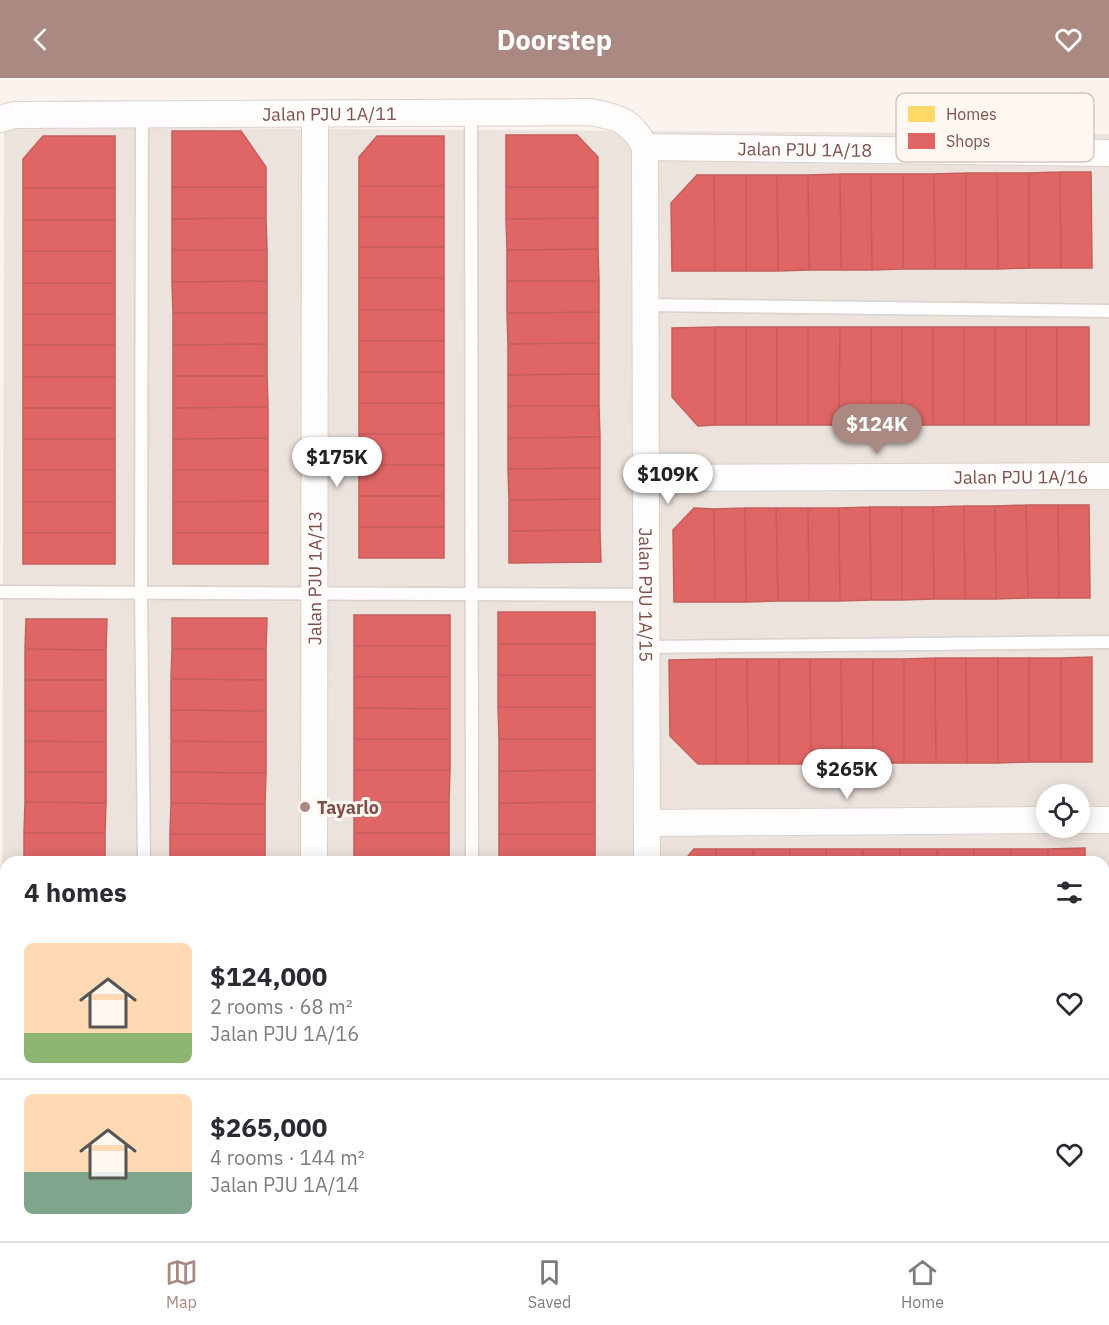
<!DOCTYPE html>
<html lang="en">
<head>
<meta charset="utf-8">
<style>
  :root { --surface:#fff; --page:#f7f7f7; --text:#2b2b33; --muted:#7c7c81; --line:#e1e1e2; --accent:#a98982 }
  body { margin:0; font-family:"IBM Plex Sans",sans-serif; background:var(--page); color:var(--text); height:100vh; display:flex; flex-direction:column; font-size:22px; white-space:nowrap }
  * { box-sizing:border-box; margin:0 }
  p { font-size:20px; color:var(--muted) }
  .icon { flex:none; width:33px; height:33px; fill:none; stroke:currentColor; stroke-width:2; stroke-linecap:round; stroke-linejoin:round }
  .map { position:relative; flex:1; overflow:hidden }
  .sheet { position:absolute; left:0px; top:778px; width:1110px; height:386px; display:flex; flex-direction:column; background:var(--surface); border-radius:18px 18px 0 0; box-shadow:0 3px 15px #0003 }
  .sheet>* { flex:none }
  .controls { position:absolute; left:1036px; top:706px; display:grid; gap:12px }
  .controls a { display:grid; place-items:center; width:54px; height:54px; border-radius:50%; background:var(--surface); box-shadow:0 3px 15px #0003; font-size:30px }
  .price { position:absolute; translate:-50% -51px; padding:0 14px; border-radius:21px; background:#fff; color:#222; font-size:20px; line-height:39px; filter:drop-shadow(0 2px 3px #0008) }
  .price::after { content:''; position:absolute; left:50%; top:36px; width:18px; height:14px; margin-left:-9px; background:inherit; clip-path:polygon(0 0,100% 0,50% 100%) }
  .price.current { background:var(--accent); color:#fff }
  ul { padding:0; list-style:none }
  li { display:flex; align-items:center; gap:18px; height:150px; padding:0 24px }
  li+li { border-top:2px solid var(--line) }
  li span { display:grid; place-items:center; flex:none; width:168px; height:120px; border-radius:9px; color:#555 }
  li>.icon { margin-inline-start:auto }
  span .icon { width:72px; height:72px; fill:#fffc; stroke-width:1 }
  li b { font-size:26px }
  h2 { display:flex; justify-content:space-between; align-items:center; height:72px; padding:0 24px; font-size:26px }
  header { display:flex; justify-content:space-between; align-items:center; height:78px; padding:0 24px; background:var(--accent); color:#fff; font-size:27px; font-weight:700 }
  .dock { display:flex; justify-content:space-around; align-items:center; height:84px; border-top:2px solid var(--line); background:var(--surface); font-size:16px; color:var(--muted) }
  .dock a { display:grid; justify-items:center; gap:3px }
  .dock .current { color:var(--accent) }
  .map>svg:first-child { display:block }
  .residential { fill:#f5e5dd }
  .industrial { fill:#ede3dd; fill-rule:evenodd }
  .homes { fill:#ffd966; stroke:#d8b05d; stroke-width:1.5 }
  .shops { fill:#e06666; stroke:#c35f5d; stroke-width:1.5 }
  .lines { fill:none; stroke-linecap:round; stroke-linejoin:round }
  .lane-casing { stroke:#dad0cc; stroke-width:15 }
  .street-casing { stroke:#dad0cc; stroke-width:28 }
  .lane { stroke:#fefdfc; stroke-width:12 }
  .street { stroke:#fefdfc; stroke-width:26 }
  .poi-dot { fill:#a98982; stroke:#fff7f2; stroke-width:2 }
  .labels { text-anchor:middle; dominant-baseline:central; stroke-width:6; stroke-linejoin:round; paint-order:stroke }
  .street-label { font-size:18px; fill:#7e5048; stroke:#fff7f2 }
  .poi-label { font-size:18px; font-weight:bold; fill:#7e5048; stroke:#fff7f2; text-anchor:start }
  .key { fill:#fff7f2; stroke:#d8c5bf; stroke-width:1.5 }
  .key-label { font-size:16px; fill:#7e5048 }
</style>
</head>
<body>
<header><svg class="icon" aria-label="back" viewBox="0 0 24 24"><path d="M15 5l-7 7 7 7"/></svg>Doorstep<svg class="icon" aria-label="heart" viewBox="0 0 24 24"><path d="M12 20l-8-8c-3-5 5-10 8-4 3-6 11-1 8 4z"/></svg></header>
<div class="map">
<svg width="1109" height="1163" viewBox="0 0 1109 1163">
  <rect width="100%" height="100%" fill="#faf3ee"/>
  <path class="residential" d="M0,1084H6V1158H506V1163H0Z"/>
  <path class="industrial" d="M4,49L1109,56V1163H666V1158H1104V784H6V956L2,951ZM1047,717H1080V750H1047Z"/>
  <path class="homes" d="M6,1151V1158H123V1163H6Z
    M194,1158H427V1163H194Z"/>
  <path class="shops" d="M172,53H241L266,89V109H172Z
    M506,57H577L598,79V109H506Z
    M43,58H115V110H23V81Z
    M377,58H444V108H359V79Z
    M1060,94L1061,190H1029V95Z
    M1060,94H1091L1092,190H1061Z
    M966,95V191H935L934,96Z
    M966,95H997L998,191H966Z
    M997,95H1029V190L998,191Z
    M840,96L841,192H809L808,97Z
    M840,96H871L872,192H841Z
    M871,96H903V191L872,192Z
    M903,96H934L935,191H903Z
    M697,97H714L715,193H672L671,125Z
    M714,97H746V193H715Z
    M746,97H777L778,193H746Z
    M777,97H808L809,192L778,193Z
    M359,108H444V139H359Z
    M172,109H266V140L172,141Z
    M506,109H598V140L506,141Z
    M23,110H115V142H23Z
    M359,139H444V169H359Z
    M266,140L267,172H172V141Z
    M598,140V171L507,172L506,141Z
    M23,142H115V173H23Z
    M359,169H444V200H359Z
    M598,171L599,203H507V172Z
    M172,172H267V203L172,204Z
    M23,173H115V205H23Z
    M359,200H444V232H359Z
    M267,203V235H173L172,204Z
    M507,203H599V234L507,235Z
    M23,205H115V236H23Z
    M359,232H444V263H359Z
    M599,234V265L508,266L507,235Z
    M173,235H267V266L173,267Z
    M23,236H115V267H23Z
    M715,249V347L698,348L672,319V250Z
    M715,249H746V347H715Z
    M746,249H777V347H746Z
    M777,249H808V347H777Z
    M808,249H840L839,347H808Z
    M840,249H871V347H839Z
    M871,249H902V347H871Z
    M902,249H933V347H902Z
    M933,249H964V347H933Z
    M964,249H995V347H964Z
    M995,249H1026V347H995Z
    M1026,249H1057V347H1026Z
    M1057,249H1089V347H1057Z
    M359,263H444V294H359Z
    M599,265V296L508,297V266Z
    M267,266V298H173V267Z
    M23,267H115V299H23Z
    M359,294H444V325H359Z
    M599,296V328H508V297Z
    M173,298H267L268,329L173,330Z
    M23,299H115V330H23Z
    M359,325H444V356H359Z
    M508,328H599L600,359L508,360Z
    M268,329V360L173,361V330Z
    M23,330H115V361H23Z
    M359,356H444V387H359Z
    M600,359V390L508,391V360Z
    M268,360V392H173V361Z
    M23,361H115V392H23Z
    M359,387H444V418H359Z
    M600,390V421L509,422L508,391Z
    M23,392H115V424H23Z
    M173,392H268V423L173,424Z
    M359,418H444V449H359Z
    M600,421V452L509,453V422Z
    M268,423V455H173V424Z
    M23,424H115V455H23Z
    M1026,427L1028,520L996,521L995,428Z
    M1026,427H1058L1059,520H1028Z
    M1058,427H1089L1090,520H1059Z
    M964,428L965,521H934L933,429Z
    M964,428H995L996,521H965Z
    M870,429L871,522L840,523L839,430Z
    M870,429H902V522H871Z
    M902,429H933L934,521L902,522Z
    M694,430L714,431L715,524H674L673,452Z
    M745,430L746,524H715L714,431Z
    M745,430H776L778,523L746,524Z
    M776,430H808L809,523H778Z
    M808,430H839L840,523H809Z
    M359,449H444V480H359Z
    M600,452L601,484L509,485V453Z
    M23,455H115V486H23Z
    M173,455H268V486H173Z
    M498,534H595V566H498Z
    M354,537H450V568H354Z
    M172,540H267L266,571H172Z
    M26,541H107L106,572L25,571Z
    M498,566H595V597H498Z
    M354,568H450V599H354Z
    M25,571L106,572V602H25Z
    M172,571H266V602L171,601Z
    M1092,579V684H1061V580Z
    M935,580L936,685H904V581Z
    M935,580H966L967,685H936Z
    M966,580H998V685H967Z
    M998,580H1029V684L998,685Z
    M1029,580H1061V684H1029Z
    M716,581V686H698L670,658L669,582Z
    M716,581H747L748,686H716Z
    M747,581H779V686H748Z
    M779,581H810L811,686H779Z
    M810,581H841L842,686H811Z
    M841,581H873V685L842,686Z
    M873,581H904V685H873Z
    M498,597H595V629H498Z
    M354,599H450V631L354,630Z
    M171,601L266,602V633L171,632Z
    M25,602H106V633H25Z
    M498,629H595V661H499Z
    M354,630L450,631V661H354Z
    M171,632L266,633V664L171,663Z
    M25,633H106V664L25,663Z
    M354,661H450V692H354Z
    M499,661H595V692L499,693Z
    M25,663L106,664V694H25Z
    M171,663L266,664V695L171,694Z
    M354,692H450L449,724H354Z
    M595,692V724L499,725V693Z
    M25,694H106V725L25,724Z
    M171,694L266,695L265,726L171,725Z
    M25,724L106,725L105,755H24Z
    M354,724H449V755H354Z
    M595,724V756H499V725Z
    M171,725L265,726V756H170Z
    M24,755H105V784H24Z
    M354,755H449V784H354Z
    M170,756H265V784H170Z
    M499,756H595V784H499Z
    M1085,770V784H1048V771Z
    M694,771H716V784H683Z
    M716,771H753V784H716Z
    M753,771H790V784H753Z
    M790,771H826V784H790Z
    M826,771H863V784H826Z
    M863,771H900V784H863Z
    M900,771H937V784H900Z
    M937,771H974V784H937Z
    M974,771H1011V784H974Z
    M1011,771H1048V784H1011Z
    M694,1158H716V1163H689Z
    M716,1158H753V1163H716Z
    M753,1158H790V1163H753Z
    M790,1158H827V1163H790Z
    M827,1158H864V1163H827Z
    M864,1158H901V1163H864Z
    M901,1158H939V1163H901Z
    M939,1158H976V1163H939Z
    M976,1158H1013V1163H976Z
    M1013,1158H1050V1163H1013Z
    M1050,1158H1087V1163H1050Z"/>
  <g class="lines">
    <g class="lane-casing">
      <path id="lane" d="M142,36L141,515L144,784
        M471,36L472,784
        M646,227L1109,233
        M0,514L646,517
        M646,569L1109,564
        M1104,932H1109"/>
    </g>
    <g class="street-casing">
      <g id="street">
        <path id="s1" d="M0,41L14,37L590,34C619,39 632,43 645,69L647,784"/>
        <path id="s2" d="M645,69L1109,75"/>
        <path id="s3" d="M646,400L1109,398"/>
        <path d="M1080,742H1109"/>
        <path d="M647,745L1047,742"/>
        <path id="s4" d="M314,784L315,36"/>
        <path d="M0,990L6,993"/>
        <path d="M1104,1112H1109"/>
        <path d="M0,1113H6"/>
        <path d="M648,1158V1163"/>
        <path d="M178,1163V1158"/>
        <path d="M456,1163V1158"/>
      </g>
    </g>
    <use href="#lane" class="lane"/>
    <use href="#street" class="street"/>
  </g>
  <circle class="poi-dot" cx="305" cy="729" r="6"/>
  <g class="labels">
    <g class="street-label">
      <text stroke="none"><textPath href="#s1" startOffset="330">Jalan PJU 1A/11</textPath></text>
      <text stroke="none"><textPath href="#s2" startOffset="160">Jalan PJU 1A/18</textPath></text>
      <text stroke="none"><textPath href="#s3" startOffset="375">Jalan PJU 1A/16</textPath></text>
      <text stroke="none"><textPath href="#s4" startOffset="284">Jalan PJU 1A/13</textPath></text>
      <text stroke="none"><textPath href="#s1" startOffset="1107">Jalan PJU 1A/15</textPath></text>
    </g>
    <g class="poi-label">
      <text x="317" y="729">Tayarlo</text>
    </g>
  </g>
  <rect x="896" y="15" width="198" height="69" rx="9" class="key"/>
  <rect x="908" y="28" width="27" height="16" fill="#ffd966"/>
  <rect x="908" y="55" width="27" height="16" fill="#e06666"/>
  <g class="key-label">
    <text x="946" y="42">Homes</text>
    <text x="946" y="69">Shops</text>
  </g>
</svg>
<div class="controls">
<a><svg class="icon" aria-label="locate" viewBox="0 0 24 24"><circle cx="12" cy="12" r="6"/><path d="M12 2v4M12 18v4M2 12h4M18 12h4"/></svg></a>
</div>
<b class="price current" style="left:877px;top:377px">$124K</b>
<b class="price" style="left:337px;top:410px">$175K</b>
<b class="price" style="left:668px;top:427px">$109K</b>
<b class="price" style="left:847px;top:722px">$265K</b>
<section class="sheet">
<h2>4 homes<svg class="icon" aria-label="filters" viewBox="0 0 24 24"><path d="M4 7h16M4 17h16"/><circle cx="9" cy="7" r="2"/><circle cx="15" cy="17" r="2"/></svg></h2>
<ul>
<li><span style="background:linear-gradient(#ffd9b3 75%,#8fb573 0)"><svg class="icon" aria-label="home" viewBox="0 0 24 24"><path d="M3 11l9-7 9 7M6 9v11h12V9"/></svg></span><div><b>$124,000</b><p>2 rooms · 68 m²</p><p>Jalan PJU 1A/16</p></div><svg class="icon" aria-label="heart" viewBox="0 0 24 24"><path d="M12 20l-8-8c-3-5 5-10 8-4 3-6 11-1 8 4z"/></svg></li>
<li><span style="background:linear-gradient(#ffd9b3 65%,#7fa58c 0)"><svg class="icon" aria-label="home" viewBox="0 0 24 24"><path d="M3 11l9-7 9 7M6 9v11h12V9"/></svg></span><div><b>$265,000</b><p>4 rooms · 144 m²</p><p>Jalan PJU 1A/14</p></div><svg class="icon" aria-label="heart" viewBox="0 0 24 24"><path d="M12 20l-8-8c-3-5 5-10 8-4 3-6 11-1 8 4z"/></svg></li>
</ul>
</section>
</div>
<nav class="dock">
<a class="current"><svg class="icon" aria-label="map" viewBox="0 0 24 24"><path d="M3 6l6-2 6 2 6-2v14l-6 2-6-2-6 2zM9 4v14M15 6v14"/></svg>Map</a>
<a><svg class="icon" aria-label="saved" viewBox="0 0 24 24"><path d="M7 4h10v16l-5-4-5 4z"/></svg>Saved</a>
<a><svg class="icon" aria-label="home" viewBox="0 0 24 24"><path d="M3 11l9-7 9 7M6 9v11h12V9"/></svg>Home</a>
</nav>
</body>
</html>
